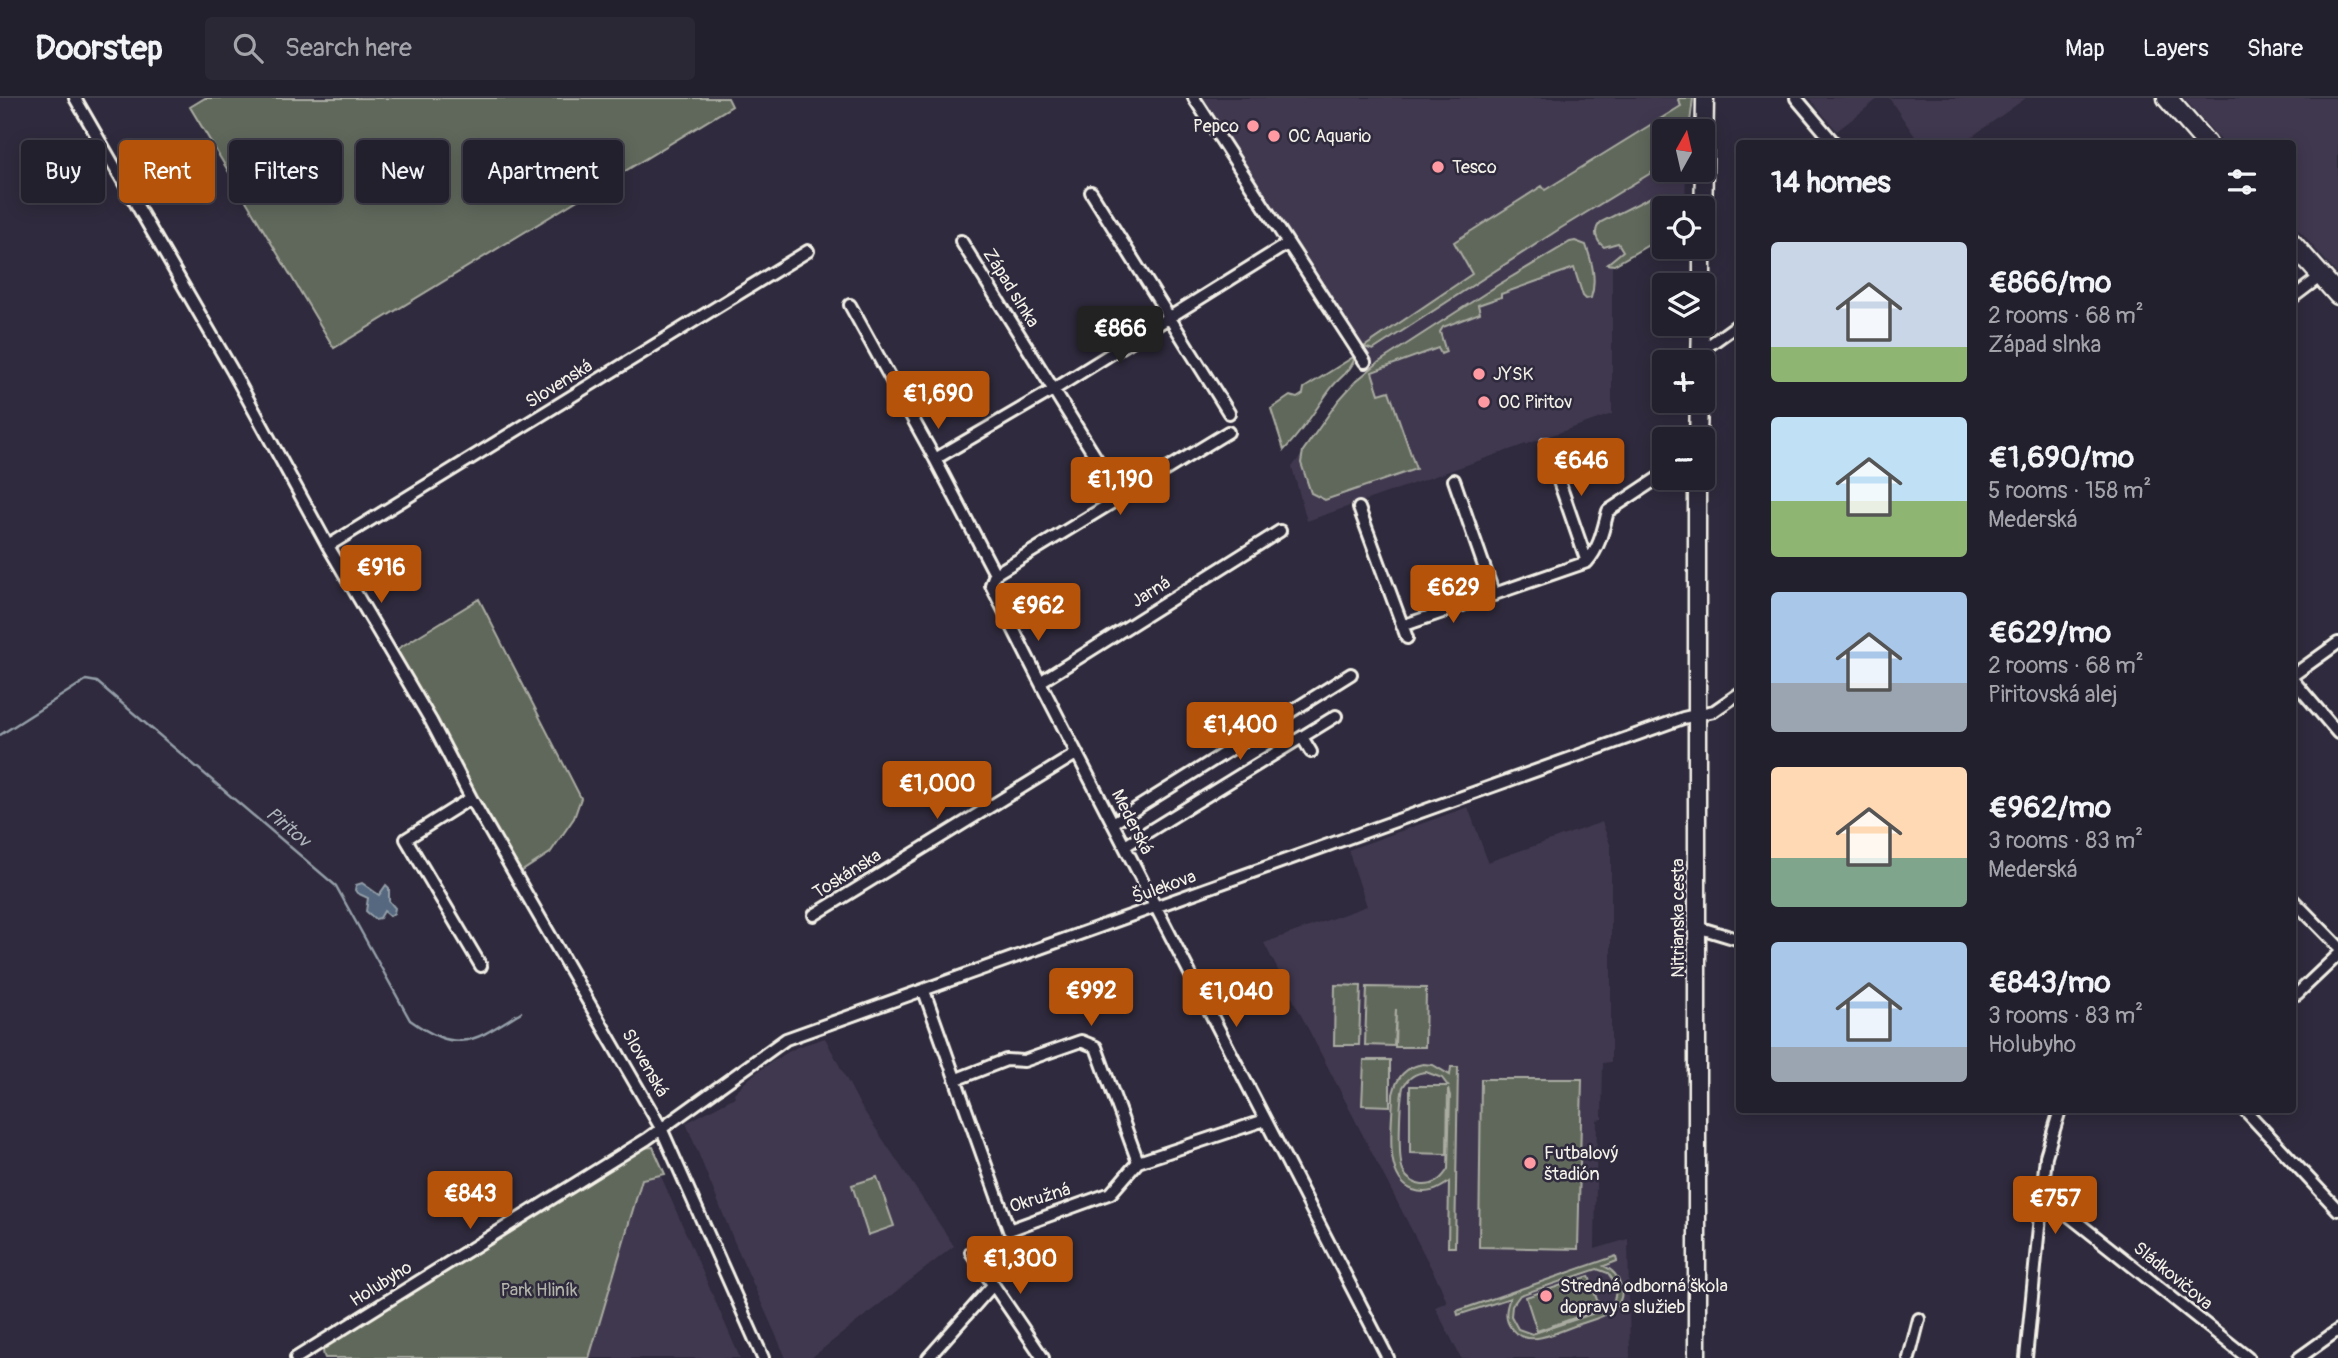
<!DOCTYPE html>
<html lang="en">
<head>
<meta charset="utf-8">
<style>
  :root { --surface:#23202e; --page:#2b2836; --text:#f1f3f6; --muted:#a3a3aa; --line:#403e4a; --accent:#b45309 }
  body { margin:0; font-family:Pangolin,sans-serif; background:var(--page); color:var(--text); height:100vh; display:flex; flex-direction:column; font-size:26px; white-space:nowrap }
  * { box-sizing:border-box; margin:0 }
  p { font-size:23px; color:var(--muted) }
  .icon { flex:none; width:38px; height:38px; fill:none; stroke:currentColor; stroke-width:2; stroke-linecap:round; stroke-linejoin:round }
  .map { position:relative; flex:1; overflow:hidden }
  .side { position:absolute; left:1736px; top:42px; width:560px; height:973px; display:flex; flex-direction:column; background:var(--surface); border-radius:7px; box-shadow:0 4px 18px #0003,0 0 0 2px var(--line) }
  .side>* { flex:none }
  .banner { position:absolute; left:21px; top:42px; width:665px; height:63px; display:flex; gap:14px }
  .needle { width:46px; rotate:8deg }
  .controls { position:absolute; left:1652px; top:21px; display:grid; gap:14px }
  .controls a { display:grid; place-items:center; width:63px; height:63px; border-radius:7px; background:var(--surface); box-shadow:0 4px 18px #0003,0 0 0 2px var(--line); font-size:35px }
  .price { position:absolute; translate:-50% -60px; padding:0 16px; border-radius:7px; background:var(--accent); color:#fff; font-size:23px; line-height:46px; filter:drop-shadow(0 2px 4px #0008) }
  .price::after { content:''; position:absolute; left:50%; top:42px; width:21px; height:16px; margin-left:-10px; background:inherit; clip-path:polygon(0 0,100% 0,50% 100%) }
  .price.on { background:#222; color:#fff }
  ul { padding:0; list-style:none }
  li { display:flex; align-items:center; gap:21px; height:175px; padding:0 35px }
  li span { display:grid; place-items:center; flex:none; width:196px; height:140px; border-radius:7px; color:#555 }
  li>.icon { margin-inline-start:auto }
  span .icon { width:84px; height:84px; fill:#fffc; stroke-width:1 }
  li b { font-size:30px }
  h2 { display:flex; justify-content:space-between; align-items:center; height:84px; padding:0 35px; font-size:30px }
  .pill { padding:0 24px; border-radius:7px; background:var(--surface); box-shadow:0 4px 18px #0003,0 0 0 2px var(--line); font-size:24px; line-height:63px }
  .pill.on { background:var(--accent); color:#fff }
  header { display:flex; align-items:center; gap:42px; box-sizing:border-box; height:98px; padding:0 35px; background:var(--surface); border-bottom:2px solid var(--line) }
  header strong { font-size:33px }
  nav { display:flex; gap:38px; margin-inline-start:auto; font-size:24px }
  .search { width:490px; height:63px; background:var(--page); display:flex; align-items:center; gap:18px; box-sizing:border-box; padding:0 24px; border-radius:7px; color:var(--muted); font-size:26px }
  .map>svg:first-child { display:block }
  .built { fill:#40394f }
  .green { fill:#61685b; stroke:#aaaca2; stroke-width:2; fill-rule:evenodd }
  .water { fill:#54687f; stroke:#949fa9; stroke-width:2 }
  .lines { fill:none; stroke-linecap:round; stroke-linejoin:round }
  .stream { stroke:#949fa9; stroke-width:2.5 }
  .minor-casing { stroke:#f4f1e8; stroke-width:16 }
  .secondary-casing { stroke:#f4f1e8; stroke-width:21 }
  .primary-casing { stroke:#f4f1e8; stroke-width:23 }
  .minor { stroke:#2f2a3d; stroke-width:10 }
  .secondary { stroke:#2f2a3d; stroke-width:16 }
  .primary { stroke:#2f2a3d; stroke-width:18 }
  .poi-dot { fill:#ff9aa2; stroke:#2f2a3d; stroke-width:2.5 }
  .labels { text-anchor:middle; dominant-baseline:central; stroke-width:5; stroke-linejoin:round; paint-order:stroke }
  .poi-label { font-size:18px; fill:#f4f1e8; stroke:#2f2a3d; text-anchor:start }
  .street-label { font-size:18px; fill:#f4f1e8; stroke:#2f2a3d }
  .park-label { font-size:18px; fill:#b2b3a9; stroke:#2f2a3d }
  .water-label { font-size:19px; font-style:italic; fill:#acb3b9; stroke:#2f2a3d }
</style>
</head>
<body>
<header>
<strong>Doorstep</strong>
<div class="search"><svg class="icon" aria-label="search" viewBox="0 0 24 24"><circle cx="10" cy="10" r="6"/><path d="M15 15l6 6"/></svg>Search here</div>
<nav><a>Map</a><a>Layers</a><a>Share</a></nav>
</header>
<div class="map">
<svg width="2338" height="1260" viewBox="0 0 2338 1260">
  <rect width="100%" height="100%" fill="#2f2a3d"/>
  <filter id="ink" filterUnits="userSpaceOnUse"><feTurbulence type="fractalNoise" baseFrequency=".0143" numOctaves="2"/><feDisplacementMap in="SourceGraphic" scale="14" xChannelSelector="R" yChannelSelector="G"/><feConvolveMatrix kernelMatrix="1 2 1 2 8 2 1 2 1" color-interpolation-filters="sRGB"/></filter>
  <g filter="url(#ink)">
    <path class="built" d="M1201,0H1689L1664,33V72H1686L1685,110H1664L1612,166V316L1307,423L1292,369L1372,265Z
      M1809,0H1879L1837,33Z
      M1889,0H2026L1963,45L1920,46Z
      M2184,0H2338V177L2293,125L2292,46L2223,45Z
      M1468,709L1488,764L1602,724L1611,749V964L1603,965L1602,1021L1597,1022L1595,1151L1628,1141L1630,1260H1461L1435,1209L1447,1204L1440,1187L1264,845L1367,808L1348,752Z
      M825,940L860,1007L954,1148L811,1260H786L734,1143L686,1025L735,999L734,995L753,977L776,961L797,949Z
      M661,1078L740,1260H589L642,1081Z"/>
    <path class="green" d="M205,0H728L732,8L334,250L190,9Z
      M1679,0H1693L1689,33H1664V67L1561,130L1373,252L1364,249L1472,176L1454,144L1542,88L1545,92L1681,8L1678,2Z
      M1667,95L1682,101L1688,110H1664V138L1614,167L1607,166L1623,153L1618,145L1604,149C1595,142 1593,132 1601,124L1657,96Z
      M1575,143L1586,147C1592,164 1597,182 1591,200L1586,201L1583,198L1574,170L1501,196V199L1478,207L1480,215L1443,229L1440,234L1446,254L1441,256L1438,250L1372,274L1379,296L1389,293L1416,371L1325,402L1311,395L1301,365L1303,353L1338,303L1356,283L1379,264L1498,187L1570,144Z
      M1355,258C1353,272 1340,279 1332,289C1316,310 1303,333 1284,352L1271,311L1290,298L1297,300L1303,296L1304,290Z
      M479,501L581,700L574,720L550,755L519,775L394,553Z
      M1335,887L1361,888L1359,947H1334Z
      M1367,889L1426,890L1425,949H1395L1396,911L1394,948L1365,947Z
      M1364,962H1390V1008L1362,1007Z
      M1423,966L1433,967L1450,977L1451,969H1458L1455,1149H1448L1449,1084C1438,1092 1427,1097 1413,1092C1382,1080 1393,1024 1393,996C1397,979 1405,969 1423,966ZM1426,974L1442,980L1448,988H1410V1055L1447,1056L1448,991L1450,998L1448,1071C1442,1081 1434,1088 1422,1087C1415,1086 1407,1081 1404,1075C1397,1064 1400,1003 1403,989C1409,979 1415,975 1426,974Z
      M1481,981H1582L1578,1151L1479,1149Z
      M653,1049L665,1076L642,1081L589,1260H325C321,1253 324,1250 329,1244L640,1050Z
      M877,1079L894,1128L868,1137L852,1087Z
      M1616,1158L1617,1163L1604,1168C1621,1176 1629,1198 1613,1212C1603,1220 1588,1223 1577,1227C1558,1233 1527,1252 1511,1230C1504,1220 1506,1210 1510,1200L1458,1217L1457,1213ZM1597,1171L1608,1175L1617,1188L1614,1203L1607,1211L1532,1236L1518,1231L1511,1218L1512,1208L1520,1197Z
      M1589,1178L1600,1211L1537,1233L1526,1199Z"/>
    <path class="water" d="M362,785L379,797L386,787L389,790V803L395,810L394,815L390,818L384,813L380,820L375,821L366,813L368,800L357,795L355,792L356,787Z"/>
    <g class="lines">
      <path class="stream" d="M0,637L86,582L97,584L336,788L410,922C460,958 475,942 521,914"/>
      <g class="minor-casing">
        <path id="minor" d="M75,0L232,272L328,448L431,623L471,700L661,1030L763,1260
          M1194,0L1365,264
          M1796,0L1835,46
          M1091,94L1229,315
          M961,143L1121,400
          M2292,200L2321,178
          M850,207L935,361L995,476L991,487L1040,584L1388,1260
          M1701,253L1740,225
          M1546,346L1587,464
          M935,361L1053,292L1287,146
          M1454,382L1494,497
          M1359,410L1407,540
          M328,448L808,153
          M995,476L1228,334
          M1402,528L1587,464C1600,449 1603,432 1608,413L1664,376
          M2292,578L2338,545
          M2292,581L2338,635
          M1040,584L1280,433
          M1302,639L1311,654
          M471,700L406,741L481,868
          M1113,725L1351,576
          M1125,748L1336,618
          M2292,801L2338,848
          M814,817L1076,656
          M1697,829L1740,842
          M924,893L1009,1132L1111,1095L1138,1064L1265,1022
          M2297,896L2338,857
          M957,981L1006,962L1024,963L1081,943L1096,949L1138,1064
          M2245,1012L2338,1112
          M2043,1097L2248,1260
          M971,1154L1043,1260
          M296,1260L647,1041L786,941L1683,620L1714,613L1740,595
          M928,1260L993,1187
          M1909,1260L1919,1221
          M2026,1260L2046,1058L2060,1012
          M2299,1260L2338,1232"/>
      </g>
      <g class="secondary-casing">
        <path id="secondary" d="M1703,131L1705,0
          M1702,187V149
          M1700,264L1701,226
          M1698,341L1699,303
          M1697,1260V380"/>
      </g>
      <g class="primary-casing">
        <path id="primary" d="M2167,0L2207,46
          M2292,145L2338,197"/>
      </g>
      <use href="#minor" class="minor"/>
      <use href="#secondary" class="secondary"/>
      <use href="#primary" class="primary"/>
    </g>
  </g>
  <g class="poi-dot">
    <circle cx="1253" cy="28" r="7"/>
    <circle cx="1274" cy="38" r="7"/>
    <circle cx="1438" cy="69" r="7"/>
    <circle cx="1479" cy="276" r="7"/>
    <circle cx="1484" cy="304" r="7"/>
    <circle cx="1530" cy="1065" r="7"/>
    <circle cx="1546" cy="1198" r="7"/>
  </g>
  <g class="labels">
    <g class="poi-label">
      <text x="1239" y="28" text-anchor="end">Pepco</text>
      <text x="1288" y="38">OC Aquario</text>
      <text x="1452" y="69">Tesco</text>
      <text x="1493" y="276">JYSK</text>
      <text x="1498" y="304">OC Piritov</text>
      <text x="1544" y="1055">Futbalový<tspan x="1544" dy="21">štadión</tspan></text>
      <text x="1560" y="1188">Stredná odborná škola<tspan x="1560" dy="21">dopravy a služieb</tspan></text>
    </g>
    <g class="street-label">
      <text transform="translate(1011 190) rotate(58)">Západ slnka</text>
      <text transform="translate(559 286) rotate(-32)">Slovenská</text>
      <text transform="translate(1151 494) rotate(-32)">Jarná</text>
      <text transform="translate(1132 724) rotate(63)">Mederská</text>
      <text transform="translate(847 776) rotate(-32)">Toskánska</text>
      <text transform="translate(1164 789) rotate(-20)">Šulekova</text>
      <text transform="translate(1678 820) rotate(-90)">Nitrianska cesta</text>
      <text transform="translate(645 965) rotate(60)">Slovenská</text>
      <text transform="translate(1040 1100) rotate(-17)">Okružná</text>
      <text transform="translate(2173 1178) rotate(39)">Sládkovičova</text>
      <text transform="translate(381 1186) rotate(-32)">Holubyho</text>
    </g>
    <g class="park-label">
      <text x="539" y="1192">Park Hliník</text>
    </g>
    <g class="water-label">
      <text transform="translate(288 729) rotate(40)">Piritov</text>
    </g>
  </g>
</svg>
<div class="controls">
<a><svg class="needle" viewBox="-14 -14 28 28"><path d="M0-13l5 13h-10z" fill="#e53935"/><path d="M0 13l5-13h-10z" fill="#a3a3aa"/></svg></a>
<a><svg class="icon" aria-label="locate" viewBox="0 0 24 24"><circle cx="12" cy="12" r="6"/><path d="M12 2v4M12 18v4M2 12h4M18 12h4"/></svg></a>
<a><svg class="icon" aria-label="layers" viewBox="0 0 24 24"><path d="M12 4l9 5-9 5-9-5zM3 14l9 5 9-5"/></svg></a>
<a>+</a>
<a>−</a>
</div>
<b class="price on" style="left:1120px;top:268px">€866</b>
<b class="price" style="left:938px;top:333px">€1,690</b>
<b class="price" style="left:1581px;top:400px">€646</b>
<b class="price" style="left:1120px;top:419px">€1,190</b>
<b class="price" style="left:381px;top:507px">€916</b>
<b class="price" style="left:1453px;top:527px">€629</b>
<b class="price" style="left:1038px;top:545px">€962</b>
<b class="price" style="left:1240px;top:664px">€1,400</b>
<b class="price" style="left:937px;top:723px">€1,000</b>
<b class="price" style="left:1091px;top:930px">€992</b>
<b class="price" style="left:1236px;top:931px">€1,040</b>
<b class="price" style="left:470px;top:1133px">€843</b>
<b class="price" style="left:2055px;top:1138px">€757</b>
<b class="price" style="left:1020px;top:1198px">€1,300</b>
<div class="banner">
<a class="pill">Buy</a>
<a class="pill on">Rent</a>
<a class="pill">Filters</a>
<a class="pill">New</a>
<a class="pill">Apartment</a>
</div>
<section class="side">
<h2>14 homes<svg class="icon" aria-label="filters" viewBox="0 0 24 24"><path d="M4 7h16M4 17h16"/><circle cx="9" cy="7" r="2"/><circle cx="15" cy="17" r="2"/></svg></h2>
<ul>
<li><span style="background:linear-gradient(#c9d6e8 75%,#8fb573 0)"><svg class="icon" aria-label="home" viewBox="0 0 24 24"><path d="M3 11l9-7 9 7M6 9v11h12V9"/></svg></span><div><b>€866/mo</b><p>2 rooms · 68 m²</p><p>Západ slnka</p></div></li>
<li><span style="background:linear-gradient(#bfe0f5 60%,#8fb573 0)"><svg class="icon" aria-label="home" viewBox="0 0 24 24"><path d="M3 11l9-7 9 7M6 9v11h12V9"/></svg></span><div><b>€1,690/mo</b><p>5 rooms · 158 m²</p><p>Mederská</p></div></li>
<li><span style="background:linear-gradient(#a9c7e8 65%,#9aa5b1 0)"><svg class="icon" aria-label="home" viewBox="0 0 24 24"><path d="M3 11l9-7 9 7M6 9v11h12V9"/></svg></span><div><b>€629/mo</b><p>2 rooms · 68 m²</p><p>Piritovská alej</p></div></li>
<li><span style="background:linear-gradient(#ffd9b3 65%,#7fa58c 0)"><svg class="icon" aria-label="home" viewBox="0 0 24 24"><path d="M3 11l9-7 9 7M6 9v11h12V9"/></svg></span><div><b>€962/mo</b><p>3 rooms · 83 m²</p><p>Mederská</p></div></li>
<li><span style="background:linear-gradient(#a9c7e8 75%,#9aa5b1 0)"><svg class="icon" aria-label="home" viewBox="0 0 24 24"><path d="M3 11l9-7 9 7M6 9v11h12V9"/></svg></span><div><b>€843/mo</b><p>3 rooms · 83 m²</p><p>Holubyho</p></div></li>
</ul>
</section>
</div>
</body>
</html>
